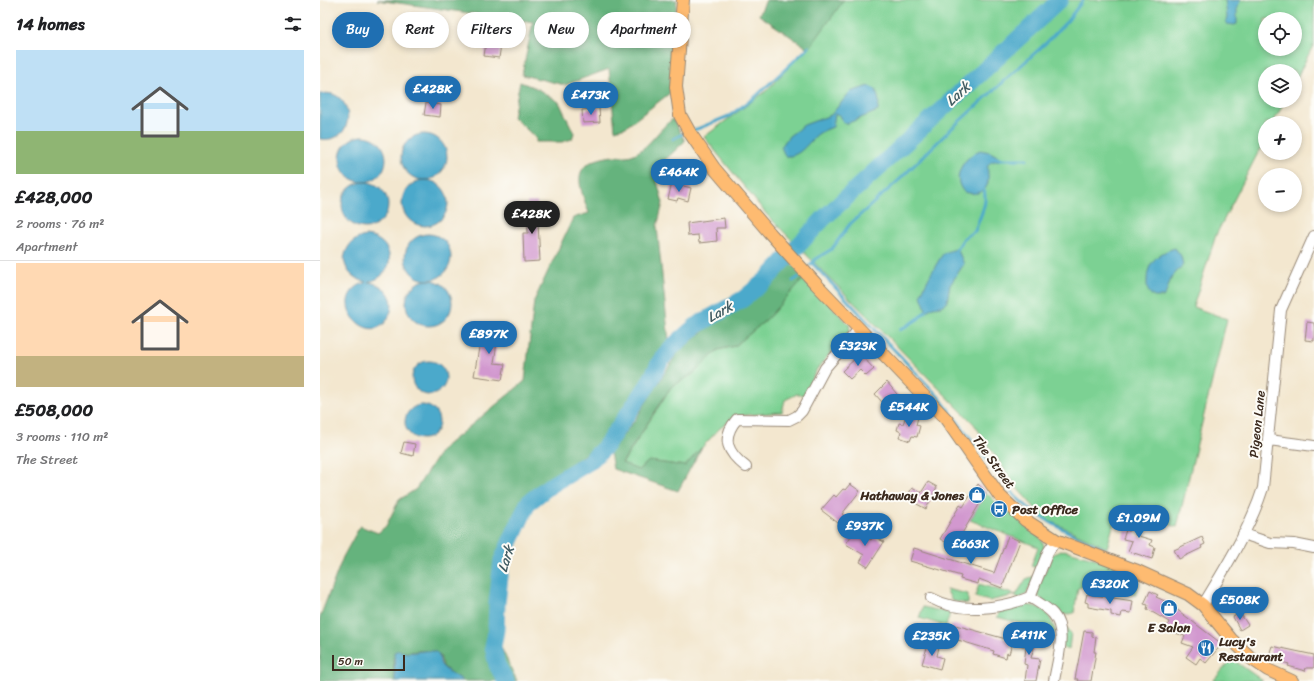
<!DOCTYPE html>
<html lang="en">
<head>
<meta charset="utf-8">
<style>
  :root { --surface:#fff; --page:#f2f2f2; --text:#202124; --muted:#757577; --line:#e0e0e0; --accent:#1f6fb2 }
  body { margin:0; font-family:Sriracha,sans-serif; background:var(--page); color:var(--text); height:100vh; display:flex; flex-direction:column; font-size:15px; white-space:nowrap }
  * { box-sizing:border-box; margin:0 }
  p { font-size:13px; color:var(--muted) }
  .icon { flex:none; width:22px; height:22px; fill:none; stroke:currentColor; stroke-width:2; stroke-linecap:round; stroke-linejoin:round }
  .map { position:relative; flex:1; overflow:hidden }
  .panel { display:flex; flex-direction:column; background:var(--surface); width:320px }
  .panel>* { flex:none }
  .hud { position:absolute; left:12px; top:12px; width:380px; height:36px; display:flex; gap:8px }
  .fabs { position:absolute; left:938px; top:12px; display:grid; gap:8px }
  .fabs a { display:grid; place-items:center; width:44px; height:44px; border-radius:50%; background:var(--surface); box-shadow:0 2px 6px #0003; font-size:20px }
  .scale { position:absolute; left:12px; bottom:10px; width:73px; box-sizing:border-box; padding-left:4px; border:2px solid #3b2a1e; border-top:0; font-size:11px; line-height:14px; white-space:nowrap; color:#3b2a1e; -webkit-text-stroke:3px #fdfcf7; paint-order:stroke }
  .price { position:absolute; translate:-50% -34px; padding:0 9px; border-radius:14px; background:var(--accent); color:#fff; font-size:13px; line-height:26px; filter:drop-shadow(0 1px 2px #0008) }
  .price::after { content:''; position:absolute; left:50%; top:24px; width:12px; height:9px; margin-left:-6px; background:inherit; clip-path:polygon(0 0,100% 0,50% 100%) }
  .price.current { background:#222; color:#fff }
  ul { padding:0; list-style:none }
  li { display:grid; align-content:center; gap:8px; height:212px; padding:0 16px }
  li+li { border-top:1px solid var(--line) }
  li span { display:grid; place-items:center; height:124px; border-radius:0px; color:#555 }
  li>.icon { margin-inline-start:auto }
  span .icon { width:72px; height:72px; fill:#fffc; stroke-width:1 }
  li b { font-size:17px }
  h2 { display:flex; justify-content:space-between; align-items:center; height:48px; padding:0 16px; font-size:17px }
  .tag { padding:0 14px; border-radius:18px; background:var(--surface); box-shadow:0 2px 6px #0003; font-size:14px; line-height:36px }
  .tag.current { background:var(--accent); color:#fff }
  main { display:flex; flex:1; min-height:0 }
  .map>svg:first-child { display:block }
  .green { fill:#7cd193; stroke:#5c7e58; fill-rule:evenodd }
  .forest { fill:#65b37d; stroke:#506e4e }
  .water { fill:#4ca9cb; stroke:#446a74 }
  .lines { fill:none; stroke-linecap:round; stroke-linejoin:round }
  .stream { stroke:#4ca9cb; stroke-width:3 }
  .river { stroke:#4ca9cb; stroke-width:17 }
  .building { fill:#d298cf }
  .minor-casing { stroke:#978876; stroke-width:12 }
  .major-casing { stroke:#978876; stroke-width:14 }
  .minor { stroke:#fff; stroke-width:10 }
  .major { stroke:#febb71; stroke-width:12 }
  .labels { text-anchor:middle; dominant-baseline:central; stroke-width:4; stroke-linejoin:round; paint-order:stroke }
  .street-label { font-size:13px; fill:#3b2a1e; stroke:#fdfcf7 }
  .poi-label { font-size:13px; font-weight:bold; fill:#3b2a1e; stroke:#fdfcf7; text-anchor:start }
  .water-label { font-size:14px; font-style:italic; fill:#425d63; stroke:#fdfcf7 }
</style>
</head>
<body>
<main>
<section class="panel">
<h2>14 homes<svg class="icon" aria-label="filters" viewBox="0 0 24 24"><path d="M4 7h16M4 17h16"/><circle cx="9" cy="7" r="2"/><circle cx="15" cy="17" r="2"/></svg></h2>
<ul>
<li><span style="background:linear-gradient(#bfe0f5 65%,#8fb573 0)"><svg class="icon" aria-label="home" viewBox="0 0 24 24"><path d="M3 11l9-7 9 7M6 9v11h12V9"/></svg></span><div><b>£428,000</b><p>2 rooms · 76 m²</p><p>Apartment</p></div></li>
<li><span style="background:linear-gradient(#ffd9b3 75%,#c2b280 0)"><svg class="icon" aria-label="home" viewBox="0 0 24 24"><path d="M3 11l9-7 9 7M6 9v11h12V9"/></svg></span><div><b>£508,000</b><p>3 rooms · 110 m²</p><p>The Street</p></div></li>
</ul>
</section>
<div class="map">
<svg width="994" height="681" viewBox="0 0 994 681">
  <rect width="100%" height="100%" fill="#fdfcf7"/>
  <filter id="ink" filterUnits="userSpaceOnUse"><feTurbulence type="fractalNoise" baseFrequency=".025" numOctaves="2"/><feDisplacementMap in="SourceGraphic" scale="8" xChannelSelector="R" yChannelSelector="G"/><feConvolveMatrix kernelMatrix="1 2 1 2 8 2 1 2 1" color-interpolation-filters="sRGB"/></filter>
  <filter id="wash" filterUnits="userSpaceOnUse"><feTurbulence type="fractalNoise" baseFrequency=".012" numOctaves="4" result="noise"/><feDisplacementMap in="SourceGraphic" scale="16" xChannelSelector="R" yChannelSelector="G"/><feGaussianBlur stdDeviation="0.9" result="paint"/><feColorMatrix in="noise" values="0 0 0 0 0 0 0 0 0 0 0 0 0 0 0 0 0 1.4 0 .05"/><feComposite in="paint" operator="in"/></filter>
  <g filter="url(#wash)">
    <rect width="100%" height="100%" fill="#f3e7cf"/>
    <path class="green" d="M447,0H994V44L975,81V71H945V101H965L953,123H945V139L896,235L873,307L907,319L857,527L798,508L787,548L724,518L697,488L654,424L448,216L384,137L446,91L493,42L442,9ZM945,19H975V49H945Z
      M484,278L529,324L530,330L497,369L484,395L477,394L465,400L462,412L416,416L399,429L365,466L329,461L318,470L302,464L351,387L373,374L398,350L415,346L447,319Z
      M666,492L682,509L687,504C696,513 723,534 724,547C724,554 720,561 717,568L711,566L718,547L650,520Z
      M744,550L800,565L797,572L820,579L816,595L767,585L758,588L754,613L739,616L719,597L717,589L733,554Z
      M715,576L707,593L698,599L696,595L669,601L655,597L659,584L696,595L706,579Z
      M626,589L648,594V604L632,601Z
      M701,605C725,605 729,613 736,633L677,617L682,608Z
      M603,607L630,613L626,626L599,618Z
      M743,625L751,633L749,649L740,647Z
      M912,659L943,681H893Z"/>
    <path class="forest" d="M57,0H357L352,45L350,93L306,127L295,130L289,69L245,85L202,75L213,22Z
      M446,0H524L489,49L439,15Z
      M200,82L216,88L239,102L254,133L252,139L242,142H216V138L193,117Z
      M353,119L365,141L343,162L336,177L343,203L337,227L349,342L298,424L271,450L222,484L210,496L192,533L181,575L178,600V625L180,645L197,681H143L123,667L120,656C106,647 87,651 73,658L75,681H0V617L23,557L40,526L58,533L66,526L79,500L96,489L122,449L205,381L214,301L253,218L269,213C257,181 250,162 293,156C299,156 308,157 314,154C330,147 338,129 353,119Z
      M471,263L484,278L447,319L415,346L398,350L373,374L351,387L302,463L318,470L329,461L365,466L382,447L358,491L293,469L290,452L315,420L358,352L397,320L418,310L440,295Z"/>
    <path class="water" d="M905,0H921L917,7V24L914,25L907,24L906,21L907,17Z
      M549,86L556,89L559,101L558,111L526,124L523,122L520,115L515,114L513,127C508,129 502,131 498,134C488,142 480,158 465,156L461,147L469,136L484,125L511,115L530,92Z
      M0,94C35,86 39,145 0,139Z
      M81 157a23 23 0 1 1 46 0a23 23 0 1 1-46 0Z
      M20 159a23 23 0 1 1 46 0a23 23 0 1 1-46 0Z
      M660,150L670,152L683,159L671,162L668,165C667,171 669,176 668,182C666,194 654,195 644,192C630,177 644,157 660,150Z
      M82 203a23 23 0 1 1 46 0a23 23 0 1 1-46 0Z
      M22 205a23 23 0 1 1 46 0a23 23 0 1 1-46 0Z
      M85 257a23 23 0 1 1 46 0a23 23 0 1 1-46 0Z
      M45,236C76,238 78,276 48,282C63,284 77,296 70,314C54,355 0,299 46,282C34,279 26,273 24,259C26,247 32,239 45,236Z
      M637,248L644,264L630,285L627,302L621,306L613,307L604,313L606,310C605,305 602,300 601,295C601,291 620,257 623,254C628,250 633,251 637,248Z
      M855,248L861,256L863,265L851,278L846,293L843,297H834C827,292 827,289 827,281C827,262 838,253 855,248Z
      M86 303a23 23 0 1 1 46 0a23 23 0 1 1-46 0Z
      M92 378a17 17 0 1 1 34 0a17 17 0 1 1-34 0Z
      M85 422a17 17 0 1 1 34 0a17 17 0 1 1-34 0Z
      M79,650C87,656 102,649 113,651C122,653 118,661 122,666C127,672 137,675 143,681H75L74,652Z"/>
    <g class="lines">
      <path class="stream" d="M372,131L409,116L434,98L489,47
        M353,139L366,132
        M679,159H707
        M636,250L644,238L655,231L656,228C661,214 669,201 663,187
        M492,263L618,396L695,496C721,521 752,534 784,549
        M490,265L497,258L512,249L530,224L579,180L631,129L727,42L748,20L763,0
        M473,281L479,277
        M580,330L598,319L606,311"/>
      <path class="river" d="M186,681L177,665L173,647L176,630L177,603L182,560L208,503L228,487L269,462L284,448L328,385L341,360L352,347L377,325L423,299L447,279L504,218L740,0"/>
    </g>
    <g id="blocks">
      <path class="building" d="M167,36L182,38L179,58L164,56Z
        M106,103L121,105L120,117L104,115Z
        M279,108L280,122L263,123L262,110Z
        M352,183L371,188L368,201L358,198L357,201L348,199Z
        M207,202H217L220,261L204,262L203,233H208Z
        M404,218L405,228H396L397,241L379,243L378,235L368,236L367,223Z
        M987,322L994,323V341L985,340Z
        M163,325L179,328L174,363L185,364L182,380L154,376Z
        M540,354L554,369L546,376L540,370L530,379L522,371Z
        M567,382L581,399L575,404L567,397L562,402L555,394Z
        M587,413L598,417L596,425L600,426L597,437L592,436L590,441L579,437L581,432L577,430L579,423L583,424Z
        M84,442L95,444L93,456L81,453Z
        M608,482L617,487L606,509L586,498L592,488L601,493Z
        M530,484L540,491L522,514L528,518L522,526L501,510L514,495L516,497L523,489L525,490Z
        M658,484L666,493L634,547L620,539L640,505L643,507Z
        M815,509L822,511L815,535L832,540L830,545L835,547L832,559L808,551L812,541L803,539L806,530L809,531Z
        M534,531L551,540L553,536L564,542L548,567L540,562L544,555L526,544Z
        M688,536L700,541L682,588L659,579L658,584L640,579L641,576L590,561L594,548L674,573Z
        M882,537L885,544L881,546L882,548L859,559L854,550Z
        M830,591L838,595L836,597L847,602L902,644L886,663L880,658L876,664L866,657L873,647L862,643L865,636L846,630L849,622L827,609L828,605L824,604Z
        M767,594L813,601L811,613L802,612L801,617L791,615V611L768,607V603L765,602Z
        M920,613L928,625L920,630L913,617Z
        M632,624L693,641L689,654L687,653L686,658L673,654L674,651L628,637Z
        M764,631L772,632V636L776,637L774,652H776L771,681H757L758,679H755Z
        M699,632L717,637L711,658L720,659L716,681H705L707,665L704,664L706,647L695,644Z
        M608,644L619,647L617,656L623,658L620,669L602,664Z
        M952,646L994,655V668H986L985,671L968,666L969,664L948,658Z"/>
    </g>
  </g>
  <g filter="url(#ink)">
    <use href="#blocks" fill-opacity="0" stroke="#978876" stroke-width="1"/>
    <g class="lines">
      <g class="minor-casing">
        <path id="minor" d="M949,440L994,446
          M426,467C408,453 400,439 417,419L469,420L477,416L482,411L505,368L539,329
          M923,534L950,543L974,544L994,548
          M710,597L728,552L736,540
          M611,598C640,614 680,609 710,597C717,602 727,607 733,614C748,631 737,661 734,681
          M883,605C905,568 930,529 943,488L961,310L994,236"/>
      </g>
      <g class="major-casing">
        <path id="major" d="M363,0L356,87L360,115L370,133L394,168L448,231L496,284L626,419L679,495L705,520L736,540L815,570L868,594L883,605L911,639L932,659L948,670L972,681"/>
      </g>
      <use href="#minor" class="minor"/>
      <use href="#major" class="major"/>
    </g>
  </g>
  <defs>
    <g id="shop-disc" transform="scale(0.9)"><circle r="9.5" fill="#1f6fb2" stroke="#fdfcf7"/><path d="M-5-2.5h2.3a2.7 3.5 0 0 1 5.4 0H5L5.5 6h-11ZM-1.5-2.5h3a1.5 2.3 0 0 0-3 0Z" fill="#fff"/></g>
    <g id="bus-disc" transform="scale(0.9)"><circle r="9.5" fill="#1f6fb2" stroke="#fdfcf7"/><path d="M-5-6H5V4H4V6H2V4H-2V6H-4V4H-5ZM-3.5-4V0h7V-4ZM-3.5 1.2v1.5H-2V1.2ZM2 1.2v1.5H3.5V1.2Z" fill="#fff"/></g>
    <g id="restaurant-disc" transform="scale(0.9)"><circle r="9.5" fill="#1f6fb2" stroke="#fdfcf7"/><path d="M-5-6h1v4h1v-4h1v4h1v-4h1v5L-1.5 .5V6h-2V.5L-5-1ZM5-6V6H3V1.5H1.5Q1.5-4 5-6Z" fill="#fff"/></g>
  </defs>
  <g fill-rule="evenodd">
    <use href="#shop-disc" x="657" y="495"/>
    <use href="#bus-disc" x="679" y="509"/>
    <use href="#shop-disc" x="849" y="608"/>
    <use href="#restaurant-disc" x="886" y="648"/>
  </g>
  <g class="labels">
    <g class="street-label">
      <text transform="translate(937 424) rotate(-84)">Pigeon Lane</text>
      <text transform="translate(674 462) rotate(54)">The Street</text>
    </g>
    <g class="poi-label">
      <text x="644" y="495" text-anchor="end">Hathaway &amp; Jones</text>
      <text x="692" y="509">Post Office</text>
      <text x="849" y="627" text-anchor="middle">E Salon</text>
      <text x="899" y="641">Lucy's<tspan x="899" dy="15">Restaurant</tspan></text>
    </g>
    <g class="water-label">
      <text transform="translate(638 94) rotate(-43)">Lark</text>
      <text transform="translate(400 312) rotate(-29)">Lark</text>
      <text transform="translate(186 559) rotate(-73)">Lark</text>
    </g>
  </g>
</svg>
<div class="fabs">
<a><svg class="icon" aria-label="locate" viewBox="0 0 24 24"><circle cx="12" cy="12" r="6"/><path d="M12 2v4M12 18v4M2 12h4M18 12h4"/></svg></a>
<a><svg class="icon" aria-label="layers" viewBox="0 0 24 24"><path d="M12 4l9 5-9 5-9-5zM3 14l9 5 9-5"/></svg></a>
<a>+</a>
<a>−</a>
</div>
<div class="scale">50 m</div>
<b class="price" style="left:113px;top:110px">£428K</b>
<b class="price" style="left:271px;top:116px">£473K</b>
<b class="price" style="left:359px;top:193px">£464K</b>
<b class="price current" style="left:212px;top:235px">£428K</b>
<b class="price" style="left:169px;top:355px">£897K</b>
<b class="price" style="left:538px;top:367px">£323K</b>
<b class="price" style="left:589px;top:428px">£544K</b>
<b class="price" style="left:819px;top:539px">£1.09M</b>
<b class="price" style="left:545px;top:547px">£937K</b>
<b class="price" style="left:651px;top:565px">£663K</b>
<b class="price" style="left:790px;top:605px">£320K</b>
<b class="price" style="left:920px;top:621px">£508K</b>
<b class="price" style="left:709px;top:656px">£411K</b>
<b class="price" style="left:612px;top:657px">£235K</b>
<div class="hud">
<a class="tag current">Buy</a>
<a class="tag">Rent</a>
<a class="tag">Filters</a>
<a class="tag">New</a>
<a class="tag">Apartment</a>
</div>
</div>
</main>
</body>
</html>
